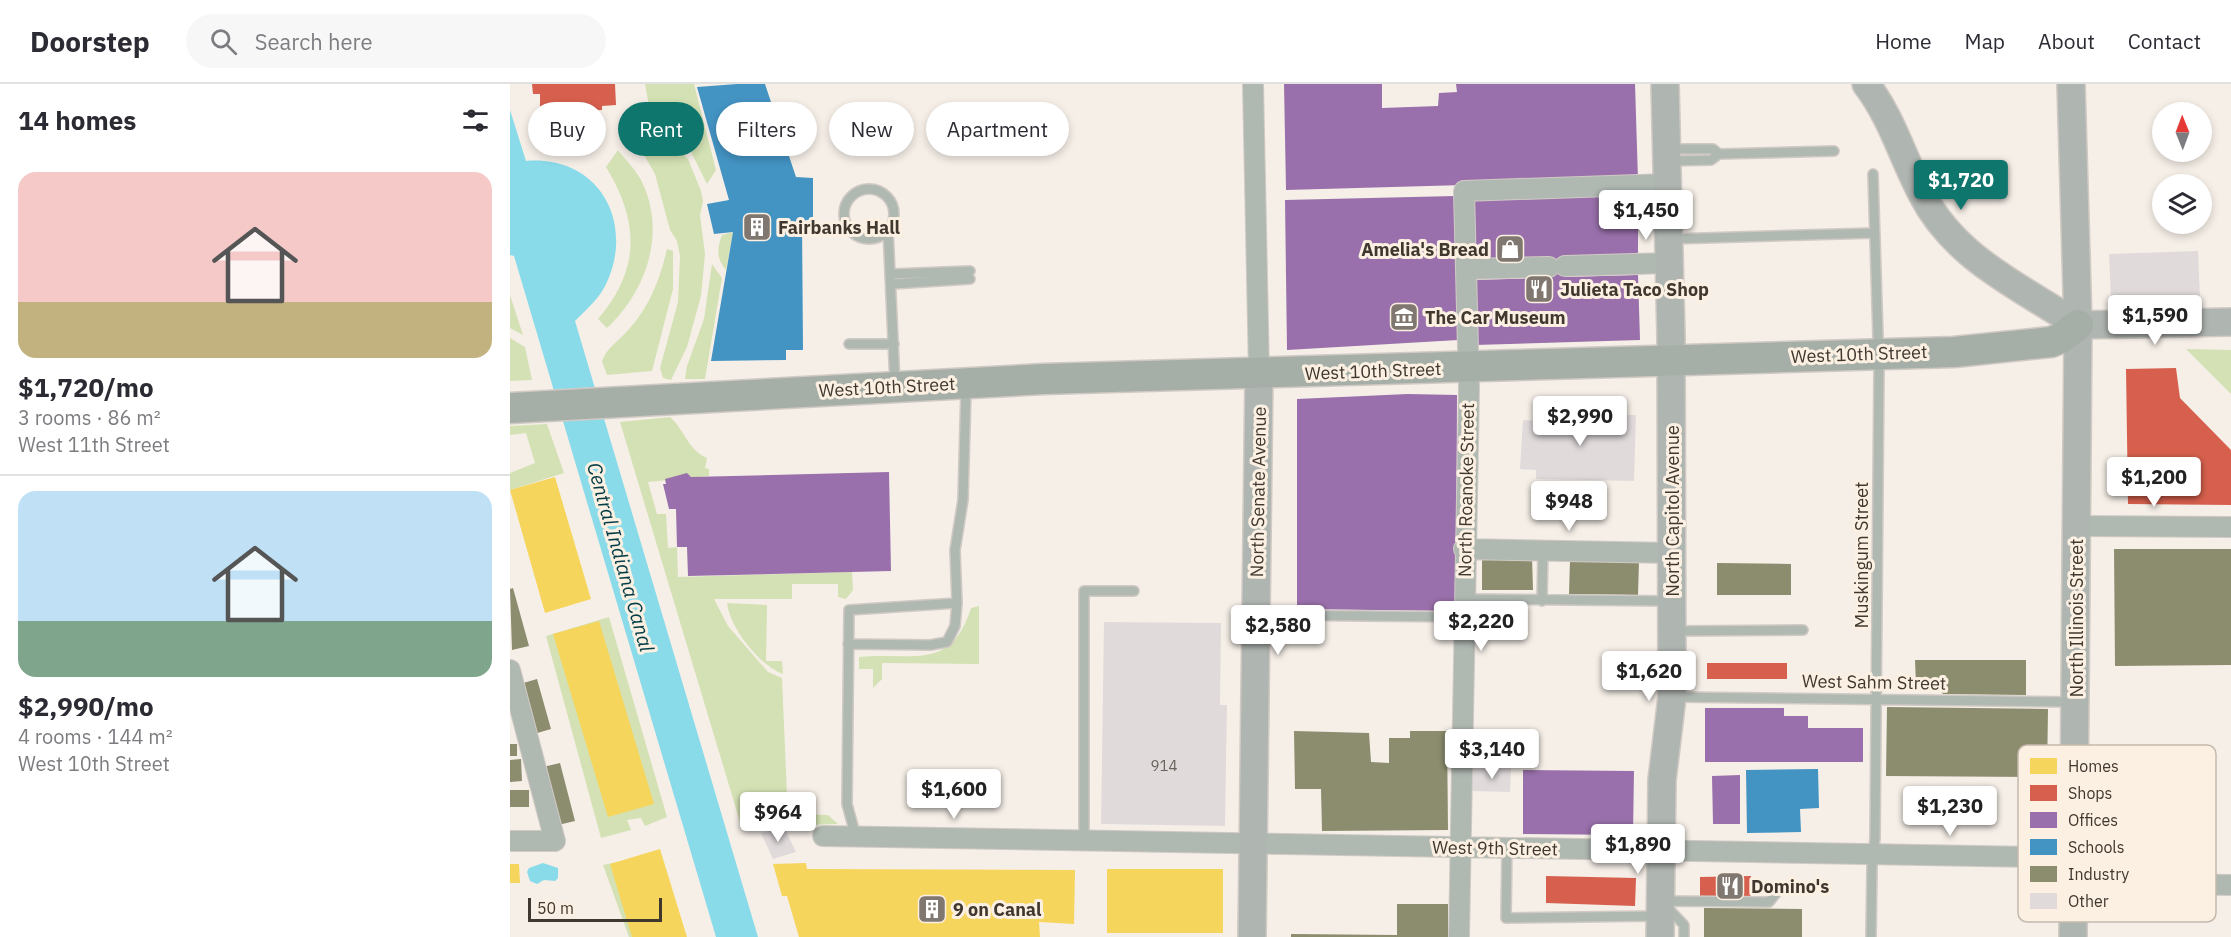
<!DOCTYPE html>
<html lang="en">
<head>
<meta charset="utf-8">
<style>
  :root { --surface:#fff; --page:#f7f7f7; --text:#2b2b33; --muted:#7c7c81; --line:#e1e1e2; --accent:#0f766e }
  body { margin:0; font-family:"IBM Plex Sans",sans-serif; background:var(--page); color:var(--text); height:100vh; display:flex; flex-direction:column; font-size:22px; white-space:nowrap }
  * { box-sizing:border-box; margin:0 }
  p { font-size:20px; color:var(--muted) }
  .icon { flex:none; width:33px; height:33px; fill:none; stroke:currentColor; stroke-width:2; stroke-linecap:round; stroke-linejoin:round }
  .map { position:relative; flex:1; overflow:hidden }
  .panel { display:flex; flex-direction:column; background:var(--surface); width:510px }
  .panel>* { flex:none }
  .guide { position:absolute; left:18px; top:18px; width:570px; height:54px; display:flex; gap:12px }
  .needle { width:39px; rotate:359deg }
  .controls { position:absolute; left:1642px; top:18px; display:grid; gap:12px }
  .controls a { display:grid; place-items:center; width:60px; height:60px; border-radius:50%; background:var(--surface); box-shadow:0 3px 9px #0003; font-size:30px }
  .scale { position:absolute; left:18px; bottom:15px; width:134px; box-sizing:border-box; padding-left:6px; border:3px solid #40382f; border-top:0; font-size:16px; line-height:21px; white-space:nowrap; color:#40382f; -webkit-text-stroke:4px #fcf0e2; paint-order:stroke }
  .price { position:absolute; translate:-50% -51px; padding:0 14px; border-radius:6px; background:#fff; color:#222; font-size:20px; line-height:39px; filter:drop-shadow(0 2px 3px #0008) }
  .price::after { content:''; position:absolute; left:50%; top:36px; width:18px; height:14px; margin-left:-9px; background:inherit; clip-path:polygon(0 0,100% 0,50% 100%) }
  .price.current { background:var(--accent); color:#fff }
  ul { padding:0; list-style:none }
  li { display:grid; align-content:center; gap:12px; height:318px; padding:0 18px }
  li+li { border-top:2px solid var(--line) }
  li span { display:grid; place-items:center; height:186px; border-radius:18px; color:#555 }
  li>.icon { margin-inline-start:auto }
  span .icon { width:108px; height:108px; fill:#fffc; stroke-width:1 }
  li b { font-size:26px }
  h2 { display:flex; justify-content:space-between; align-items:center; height:72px; padding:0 18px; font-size:26px }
  .chip { padding:0 21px; border-radius:27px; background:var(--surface); box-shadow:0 3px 9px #0003; font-size:21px; line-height:54px }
  .chip.current { background:var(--accent); color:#fff }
  header { display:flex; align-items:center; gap:36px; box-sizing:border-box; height:84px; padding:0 30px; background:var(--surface); border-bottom:2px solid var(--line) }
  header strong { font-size:28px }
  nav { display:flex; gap:33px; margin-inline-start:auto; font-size:21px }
  .search { width:420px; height:54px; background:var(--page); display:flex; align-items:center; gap:15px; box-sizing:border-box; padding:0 21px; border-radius:33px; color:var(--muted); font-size:22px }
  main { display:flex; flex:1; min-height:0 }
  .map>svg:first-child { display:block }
  .green { fill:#d4e1b4 }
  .water { fill:#89dbe9 }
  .homes { fill:#f6d55c }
  .shops { fill:#d6604d }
  .offices { fill:#9970ab }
  .schools { fill:#4393c3 }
  .industry { fill:#8c8c6e }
  .building { fill:#e0dadb }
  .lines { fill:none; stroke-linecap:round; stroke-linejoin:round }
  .lane-casing { stroke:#d1cac4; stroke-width:12 }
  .street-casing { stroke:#d1cac4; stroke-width:22 }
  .secondary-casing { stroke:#d1cac4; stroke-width:30 }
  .primary-casing { stroke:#d1cac4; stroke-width:33 }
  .lane { stroke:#b0b8b2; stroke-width:9 }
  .street { stroke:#b0b8b2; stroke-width:20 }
  .secondary { stroke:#afb5b1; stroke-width:27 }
  .primary { stroke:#a6aea8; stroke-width:30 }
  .labels { text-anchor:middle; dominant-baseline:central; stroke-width:6; stroke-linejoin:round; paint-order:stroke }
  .number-label { font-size:15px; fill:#6a625c }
  .poi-label { font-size:18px; font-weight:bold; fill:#40382f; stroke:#fcf0e2; text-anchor:start }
  .street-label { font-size:18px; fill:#40382f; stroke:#fcf0e2 }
  .water-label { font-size:20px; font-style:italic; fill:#023d47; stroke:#fcf0e2 }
  .key { fill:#fcf0e2; stroke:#c4b9ac; stroke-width:1.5 }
  .key-label { font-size:16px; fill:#40382f }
</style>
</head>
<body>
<header>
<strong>Doorstep</strong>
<div class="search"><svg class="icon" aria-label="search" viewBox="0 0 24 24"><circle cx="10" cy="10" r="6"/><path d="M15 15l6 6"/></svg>Search here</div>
<nav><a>Home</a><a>Map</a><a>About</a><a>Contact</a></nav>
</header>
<main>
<section class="panel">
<h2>14 homes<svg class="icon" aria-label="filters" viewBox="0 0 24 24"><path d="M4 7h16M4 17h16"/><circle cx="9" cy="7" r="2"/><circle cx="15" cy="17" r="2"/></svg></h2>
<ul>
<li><span style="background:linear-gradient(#f6c9c9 70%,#c2b280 0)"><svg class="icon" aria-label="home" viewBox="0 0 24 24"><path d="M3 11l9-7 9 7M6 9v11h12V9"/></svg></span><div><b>$1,720/mo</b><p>3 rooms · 86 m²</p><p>West 11th Street</p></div></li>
<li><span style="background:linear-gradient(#bfe0f5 70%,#7fa58c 0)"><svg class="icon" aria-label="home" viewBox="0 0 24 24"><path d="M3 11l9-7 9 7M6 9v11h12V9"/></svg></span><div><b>$2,990/mo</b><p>4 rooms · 144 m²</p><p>West 10th Street</p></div></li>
</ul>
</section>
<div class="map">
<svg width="1721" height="853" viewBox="0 0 1721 853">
  <rect width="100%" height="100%" fill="#f6efe8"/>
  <path class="green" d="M135,0H184L206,86L197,100L177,60L141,34Z
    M130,42L159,56L178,75L191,107L193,117L190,131L195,170L191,212L177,263L161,296L153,294L150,284L168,218L170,172L167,157L160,146L145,90L130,64L127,52L131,48Z
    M108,66C115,75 125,85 131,96C157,147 137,207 97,244L88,235C131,185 129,137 96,83Z
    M223,148L216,186C206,175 207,164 212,151Z
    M157,165L163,167V205L142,287L97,291L92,277C98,262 109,257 119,245C140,222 150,195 157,165Z
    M202,180L212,194L195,295H175L177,282L194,235Z
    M0,211L13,251L0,244Z
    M0,254L15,263L22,296L0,297Z
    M1676,265L1721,266V310Z
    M160,333C175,346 177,365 197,374L195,384L199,385V392L138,398L147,430H156L158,464L167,463L168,493L342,488L343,506L336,515L328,513V500H282V515H204L218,542L258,588L272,594L277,711C289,732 295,730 318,731L328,740L239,743L230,738L110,338Z
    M37,340L54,389L0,406V389L25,379L16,349L0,351V342Z
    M217,519L257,521L256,577H272L273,590C249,581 220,544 217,519Z
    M469,522V580L372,579V595L363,604V585H349V573C402,568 441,588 461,524Z
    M99,533L157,733L135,742L131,734L117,736L121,746L91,754L36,552Z
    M112,777L122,853H119L93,781Z"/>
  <path class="water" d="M0,26L16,77C87,71 125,136 97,198C90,214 77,225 65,237L248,853H206L4,172L0,171Z
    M33,779L48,784V794L45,797L34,796L27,800L20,797L17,788L19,784Z"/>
  <path class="homes" d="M45,393L81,515L35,529L0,406Z
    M89,537L144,720L98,733L43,550Z
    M150,765L177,853H122L100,780Z
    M296,779L297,785L565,786L564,840L529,838L530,853H289L277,812H272L263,780Z
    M0,780H9L10,799H0Z
    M597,785H713V849H597Z"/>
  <path class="shops" d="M22,0H105L106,21L92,22V26L42,27V23H30V10H23Z
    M1666,284L1670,314L1721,366V421L1618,420L1616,285Z
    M1197,579H1277V595H1197Z
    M1036,792L1126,794L1125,822L1036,819Z
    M1241,792V812L1190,813V793Z"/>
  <path class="offices" d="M774,0H872V24L928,22L929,9L947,8L946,0H1125L1128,96L776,106Z
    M1128,107V173L1055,174L1056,193L1128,191L1130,256L965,261L964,196L1039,194V174L963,176L961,112Z
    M945,112L948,256L777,266L775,116Z
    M898,310L947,311L946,527L787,525V315Z
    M379,388L381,487L178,492L177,463H167L166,425H159L153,400H156L155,395L177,389L181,393Z
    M1195,624H1274V632H1298V644H1353V678H1195Z
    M1013,686L1124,687L1123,751L1013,750Z
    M1230,691V740H1203L1202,692Z"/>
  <path class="schools" d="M227,0H255L286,93L303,94V135L292,137L293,266H276V276L201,277L223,148L204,150L197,120L219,116L187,3Z
    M1308,685L1309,724L1290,725L1291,748L1237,749L1236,686Z"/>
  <path class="industry" d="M1604,465H1721V581L1605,582Z
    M1022,473L1023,506H972V474Z
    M1060,476L1129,477L1128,511L1059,510Z
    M1207,479L1281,480V511H1207Z
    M3,504L19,562L2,566L0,505Z
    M1405,576H1516V611L1433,610L1423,599L1406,601Z
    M27,595L41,645L24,650L10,600Z
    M1377,623L1538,625L1537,693L1376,692Z
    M784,647L859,649L861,678L879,679V654H900V647H937L938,746L812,747L811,705H785Z
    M0,660H7V672H0Z
    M11,675L12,697L0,698V676Z
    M50,679L65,737L48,741L33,683Z
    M0,706H19V723H0Z
    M887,820H938V853H781V850L887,851Z
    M1194,824L1292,825V853H1194Z"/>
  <path class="building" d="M1688,167L1690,213L1601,216L1599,170Z
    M1029,330L1126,331L1124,397L1026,395V386L1010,385L1013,336L1029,337Z
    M594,538L711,539L710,621H717L715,742L591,740Z
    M963,683L1001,684L1000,708L962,707Z
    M274,743L286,768L263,775L251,749Z"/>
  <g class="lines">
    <g class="lane-casing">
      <path id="lane" d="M1159,65H1203L1209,70
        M1160,77L1201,76L1209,70L1324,67
        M334 130a25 25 0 1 1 50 0a25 25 0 1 1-50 0Z
        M378,145L385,300
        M1161,155L1364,149
        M382,190L460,187
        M383,200L460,195
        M339,260H384
        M954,515L1158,517
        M1032,517L1033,467
        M749,531L954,533
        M1164,547L1293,546
        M338,560L420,561L437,558L445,542L447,519L445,466L453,416L456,305
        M1166,613L1563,618
        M346,753L337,720L339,526L447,519
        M574,757V507H624
        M997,764L996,834L1148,832
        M1153,817L1259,818L1271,803
        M1157,823L1174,841V853
        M1361,853L1362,782L1365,754L1369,286L1363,90"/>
    </g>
    <g class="street-casing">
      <path id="street" d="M743,0L749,289
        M1055,182L1159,179
        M956,185L1039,183
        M1567,442L1721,443
        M954,465L1162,469
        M0,586L45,757H0
        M313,752L1530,773L1546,776L1564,790L1592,799L1721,801
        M949,853L959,304L954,107L1157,100"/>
    </g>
    <g class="secondary-casing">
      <path id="secondary" d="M1356,0C1382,34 1392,72 1412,110C1445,175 1511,203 1568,241
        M1561,0L1568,241L1563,853
        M1568,241L1721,238
        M742,853L749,289
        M1150,853L1152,696L1162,613L1161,253L1155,0"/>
    </g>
    <g class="primary-casing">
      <path id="primary" d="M0,324L534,295L1444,268L1541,258L1551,254L1568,241"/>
    </g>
    <use href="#lane" class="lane"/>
    <use href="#street" class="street"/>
    <use href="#secondary" class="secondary"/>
    <use href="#primary" class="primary"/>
  </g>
  <defs>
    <g id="building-square" transform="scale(1.5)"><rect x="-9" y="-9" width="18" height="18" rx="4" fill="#807870" stroke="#fcf0e2"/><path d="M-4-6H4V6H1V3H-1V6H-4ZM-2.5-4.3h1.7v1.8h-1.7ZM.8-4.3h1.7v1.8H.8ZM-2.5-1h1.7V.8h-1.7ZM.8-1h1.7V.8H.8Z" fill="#fff"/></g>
    <g id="shop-square" transform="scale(1.5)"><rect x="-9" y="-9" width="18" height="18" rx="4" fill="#807870" stroke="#fcf0e2"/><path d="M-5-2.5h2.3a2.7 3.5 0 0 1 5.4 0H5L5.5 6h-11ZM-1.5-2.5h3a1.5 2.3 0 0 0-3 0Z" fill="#fff"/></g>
    <g id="restaurant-square" transform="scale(1.5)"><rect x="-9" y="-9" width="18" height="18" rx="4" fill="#807870" stroke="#fcf0e2"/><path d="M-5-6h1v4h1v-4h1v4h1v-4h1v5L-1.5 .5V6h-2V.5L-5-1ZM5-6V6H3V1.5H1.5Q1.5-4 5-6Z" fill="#fff"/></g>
    <g id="museum-square" transform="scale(1.5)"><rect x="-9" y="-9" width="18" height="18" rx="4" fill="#807870" stroke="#fcf0e2"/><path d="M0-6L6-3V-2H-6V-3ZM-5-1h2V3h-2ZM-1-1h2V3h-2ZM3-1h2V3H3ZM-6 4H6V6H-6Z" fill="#fff"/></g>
  </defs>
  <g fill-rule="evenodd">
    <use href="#building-square" x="247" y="143"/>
    <use href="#shop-square" x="1000" y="165"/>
    <use href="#restaurant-square" x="1029" y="205"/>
    <use href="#museum-square" x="894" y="233"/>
    <use href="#restaurant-square" x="1220" y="802"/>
    <use href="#building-square" x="422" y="825"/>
  </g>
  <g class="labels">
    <g class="number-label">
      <text x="654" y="681">914</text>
    </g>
    <g class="poi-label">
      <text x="268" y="143">Fairbanks Hall</text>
      <text x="979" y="165" text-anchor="end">Amelia's Bread</text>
      <text x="1050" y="205">Julieta Taco Shop</text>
      <text x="915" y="233">The Car Museum</text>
      <text x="1241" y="802">Domino's</text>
      <text x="443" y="825">9 on Canal</text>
    </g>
    <g class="street-label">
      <text transform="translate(1349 270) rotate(-2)">West 10th Street</text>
      <text transform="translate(863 287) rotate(-2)">West 10th Street</text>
      <text transform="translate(377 303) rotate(-3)">West 10th Street</text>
      <text transform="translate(956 406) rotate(-89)">North Roanoke Street</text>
      <text transform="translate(748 408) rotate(-89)">North Senate Avenue</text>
      <text transform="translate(1162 427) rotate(-90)">North Capitol Avenue</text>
      <text transform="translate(1351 471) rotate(-90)">Muskingum Street</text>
      <text transform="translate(1566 534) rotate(-90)">North Illinois Street</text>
      <text transform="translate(1364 598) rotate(1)">West Sahm Street</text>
      <text transform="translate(985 764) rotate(1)">West 9th Street</text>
    </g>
    <g class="water-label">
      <text transform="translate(111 473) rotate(74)">Central Indiana Canal</text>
    </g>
  </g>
  <rect x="1508" y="661" width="198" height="177" rx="9" class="key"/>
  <rect x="1520" y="674" width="27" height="16" fill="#f6d55c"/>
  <rect x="1520" y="701" width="27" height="16" fill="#d6604d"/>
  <rect x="1520" y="728" width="27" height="16" fill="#9970ab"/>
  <rect x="1520" y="755" width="27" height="16" fill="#4393c3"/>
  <rect x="1520" y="782" width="27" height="16" fill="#8c8c6e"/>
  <rect x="1520" y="809" width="27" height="16" fill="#e0dadb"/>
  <g class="key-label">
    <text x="1558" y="688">Homes</text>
    <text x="1558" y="715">Shops</text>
    <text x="1558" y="742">Offices</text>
    <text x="1558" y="769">Schools</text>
    <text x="1558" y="796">Industry</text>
    <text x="1558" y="823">Other</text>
  </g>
</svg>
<div class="controls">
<a><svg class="needle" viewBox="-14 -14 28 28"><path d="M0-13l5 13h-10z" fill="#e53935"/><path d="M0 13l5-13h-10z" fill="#7c7c81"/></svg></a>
<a><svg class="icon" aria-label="layers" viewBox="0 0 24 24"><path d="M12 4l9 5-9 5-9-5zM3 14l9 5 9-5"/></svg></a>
</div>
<div class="scale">50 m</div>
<b class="price current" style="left:1451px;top:127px">$1,720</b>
<b class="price" style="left:1136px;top:157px">$1,450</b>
<b class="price" style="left:1645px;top:262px">$1,590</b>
<b class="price" style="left:1070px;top:363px">$2,990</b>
<b class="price" style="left:1644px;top:424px">$1,200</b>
<b class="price" style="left:1059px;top:448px">$948</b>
<b class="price" style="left:971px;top:568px">$2,220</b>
<b class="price" style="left:768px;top:572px">$2,580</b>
<b class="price" style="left:1139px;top:618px">$1,620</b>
<b class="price" style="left:982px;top:696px">$3,140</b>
<b class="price" style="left:444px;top:736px">$1,600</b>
<b class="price" style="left:1440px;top:753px">$1,230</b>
<b class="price" style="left:268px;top:759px">$964</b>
<b class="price" style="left:1128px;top:791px">$1,890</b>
<div class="guide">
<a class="chip">Buy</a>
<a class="chip current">Rent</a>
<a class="chip">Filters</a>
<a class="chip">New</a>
<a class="chip">Apartment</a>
</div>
</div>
</main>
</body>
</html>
